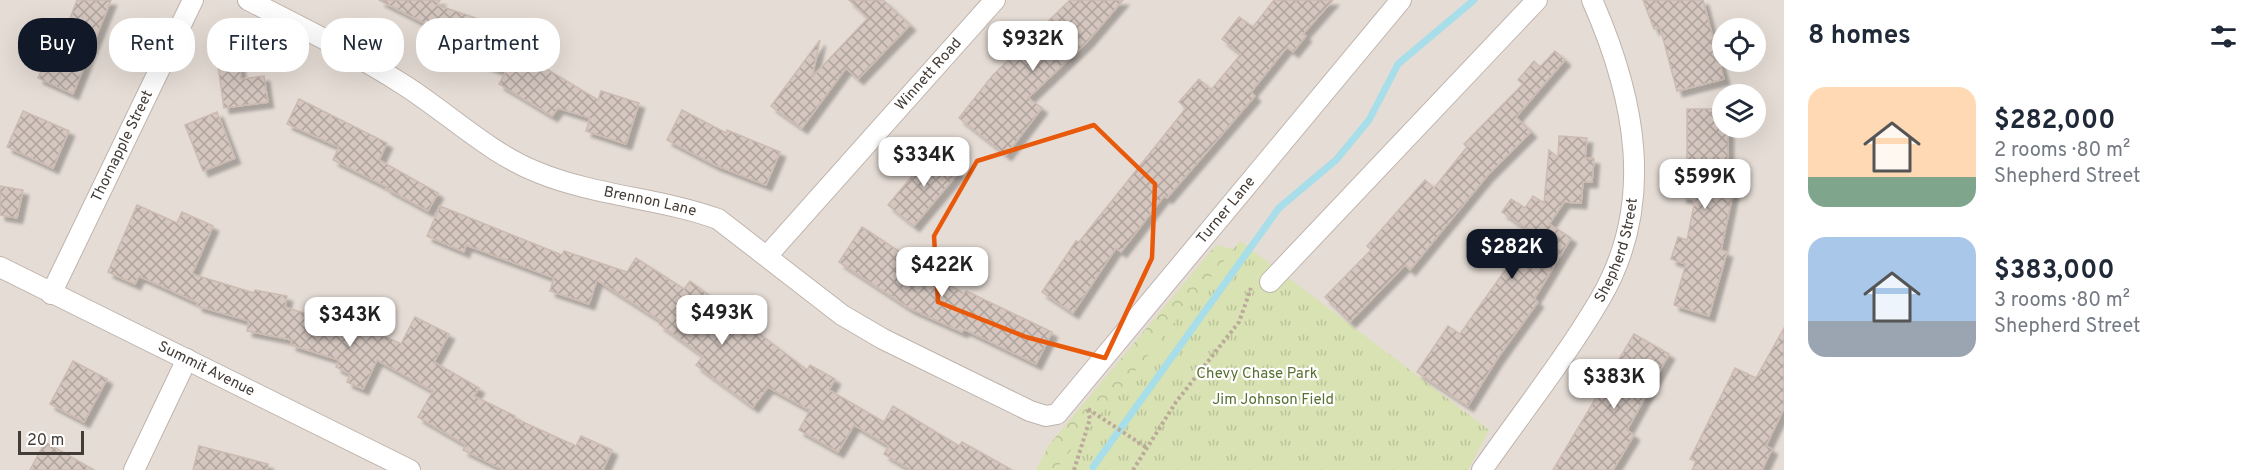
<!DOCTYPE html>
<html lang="en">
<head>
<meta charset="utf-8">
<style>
  :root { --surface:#fff; --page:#f2f2f3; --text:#1f2937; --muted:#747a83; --accent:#111827 }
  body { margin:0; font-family:Overpass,sans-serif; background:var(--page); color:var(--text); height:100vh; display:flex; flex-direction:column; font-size:22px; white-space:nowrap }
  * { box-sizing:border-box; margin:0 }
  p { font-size:20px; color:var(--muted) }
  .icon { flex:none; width:33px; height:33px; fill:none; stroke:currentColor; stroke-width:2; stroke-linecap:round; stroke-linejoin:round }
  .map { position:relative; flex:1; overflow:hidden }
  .drawer { display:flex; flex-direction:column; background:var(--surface); width:480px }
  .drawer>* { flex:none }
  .guide { position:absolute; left:18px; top:18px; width:570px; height:54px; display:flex; gap:12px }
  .buttons { position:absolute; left:1712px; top:18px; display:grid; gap:12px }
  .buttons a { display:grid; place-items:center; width:54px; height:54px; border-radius:50%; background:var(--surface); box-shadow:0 6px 24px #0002; font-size:30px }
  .scale { position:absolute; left:18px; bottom:15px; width:66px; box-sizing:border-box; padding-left:6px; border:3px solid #433b36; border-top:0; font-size:16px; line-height:21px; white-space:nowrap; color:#433b36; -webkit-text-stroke:4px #fff; paint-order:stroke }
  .price { position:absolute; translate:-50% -51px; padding:0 14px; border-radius:12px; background:#fff; color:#222; font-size:20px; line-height:39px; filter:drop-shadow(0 2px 3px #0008) }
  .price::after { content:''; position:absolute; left:50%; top:36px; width:18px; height:14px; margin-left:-9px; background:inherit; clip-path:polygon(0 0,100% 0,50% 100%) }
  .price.on { background:var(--accent); color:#fff }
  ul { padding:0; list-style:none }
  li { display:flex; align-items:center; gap:18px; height:150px; padding:0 24px }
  li span { display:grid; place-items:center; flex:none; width:168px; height:120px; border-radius:18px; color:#555 }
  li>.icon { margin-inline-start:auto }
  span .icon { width:72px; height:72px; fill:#fffc; stroke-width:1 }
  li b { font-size:26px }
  h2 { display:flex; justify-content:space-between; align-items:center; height:72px; padding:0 24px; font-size:26px }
  .chip { padding:0 21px; border-radius:24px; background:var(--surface); box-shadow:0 6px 24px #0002; font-size:21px; line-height:54px }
  .chip.on { background:var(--accent); color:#fff }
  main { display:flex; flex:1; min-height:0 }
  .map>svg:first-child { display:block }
  .residential { fill:#e5dcd5; fill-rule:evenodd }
  .forest { fill:url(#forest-crowns) }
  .park { fill:url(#park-tufts) }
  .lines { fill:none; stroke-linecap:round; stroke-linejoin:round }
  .stream { stroke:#a7dee9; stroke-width:7 }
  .building { fill:url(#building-cross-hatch); stroke:#ccbbb1; stroke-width:1.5; filter:url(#shadow) }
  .street-casing { stroke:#bfb4ad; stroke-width:22 }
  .path { stroke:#bca99c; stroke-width:4; stroke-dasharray:3 3; stroke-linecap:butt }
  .street { stroke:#fff; stroke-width:20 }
  .marked { fill:none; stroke:#e8590c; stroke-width:4.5; stroke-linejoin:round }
  .labels { text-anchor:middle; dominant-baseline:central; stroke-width:4.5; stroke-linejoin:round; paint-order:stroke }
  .street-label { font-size:15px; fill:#433b36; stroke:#fff }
  .park-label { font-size:15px; fill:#57702f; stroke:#fff }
</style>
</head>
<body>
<main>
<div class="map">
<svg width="1784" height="470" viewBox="0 0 1784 470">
  <defs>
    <pattern id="forest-crowns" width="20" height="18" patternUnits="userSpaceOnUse" patternTransform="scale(1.5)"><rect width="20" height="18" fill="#d8e2b2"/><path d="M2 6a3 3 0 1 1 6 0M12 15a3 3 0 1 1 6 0" fill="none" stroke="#bbc39a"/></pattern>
    <pattern id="park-tufts" width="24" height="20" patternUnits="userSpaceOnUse" patternTransform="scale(1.5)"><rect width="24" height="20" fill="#d8e2b2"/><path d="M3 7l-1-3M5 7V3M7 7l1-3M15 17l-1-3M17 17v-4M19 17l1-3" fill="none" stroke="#bbc39a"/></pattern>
    <pattern id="building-cross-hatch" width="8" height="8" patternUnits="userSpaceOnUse" patternTransform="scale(1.5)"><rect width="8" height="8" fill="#d5c7c0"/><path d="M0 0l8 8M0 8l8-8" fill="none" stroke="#aea39d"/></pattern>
    <filter id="shadow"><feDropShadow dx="5.5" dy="5.5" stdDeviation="1.5" flood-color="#0004"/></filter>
  </defs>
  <rect width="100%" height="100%" fill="#f1ebe6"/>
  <path class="residential" d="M0,0H1784V470H0ZM1722,28H1755V62H1722ZM1722,94H1755V128H1722Z"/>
  <path class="forest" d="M1216,245L1252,253L1128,470H1036L1049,445Z"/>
  <path class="park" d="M1240,241L1489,430L1468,470H1055Z"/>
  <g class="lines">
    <path class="stream" d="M1093,467L1279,208L1336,160L1369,120L1398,64L1474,0"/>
  </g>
  <path class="building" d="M77,0H111L73,94L38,78L55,42L60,45Z
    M379,0H440L437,5L508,29L503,43L598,100L601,91L639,103L626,144L586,131L590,118L558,108L552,116L499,84L506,72L455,54L461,37L434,28Z
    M849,0H883L910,25L858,79L846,68L802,128L771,106L820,40L812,77L868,18Z
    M1070,0H1123L1087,42L1028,98L1042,108L1006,155L959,118L993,75Z
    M1274,0H1333L1303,34L1306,36L1293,52L1287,47L1251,92L1255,96L1167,198L1164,196L1121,252L1116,248L1073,313L1042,292L1076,241L1079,242L1186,108L1179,102L1199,79L1211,90L1241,54L1222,39L1239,17L1253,27Z
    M1643,0H1703L1724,79L1677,91L1660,27L1654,29Z
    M1555,51L1565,60L1516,117L1531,132L1487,176L1410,270L1405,265L1350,322L1325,297L1371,250L1367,246L1425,180L1434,188L1467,147L1464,144L1523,84L1518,80L1534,61L1540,67Z
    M239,62L241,79L264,76L268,102L224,108L218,66Z
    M299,99L387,143L379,160L438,193L428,211L386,188L387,187L333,160L339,147L287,124Z
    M1687,109H1722V128H1728V176L1736,178L1721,250L1727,252L1709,316L1674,305L1686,264L1671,259L1678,237L1687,240L1695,200L1681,197L1687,170Z
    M682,110L726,133L727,130L780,152L766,185L715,165L667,140Z
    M23,111L69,131L53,168L7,147Z
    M217,112L235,158L203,171L185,125Z
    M1559,136L1587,138L1585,158L1594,159L1592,182H1583L1581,203L1564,202L1549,224L1571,238L1534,299L1538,302L1497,359L1468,406L1417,372L1448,326L1460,334L1532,232L1502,212L1511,199L1525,208L1533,196L1544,203L1549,150L1558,158Z
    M933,151L959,172L914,226L888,205Z
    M0,186L23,190L17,218L0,215Z
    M137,205L177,223L182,212L213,226L192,274L254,293L255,290L287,296L285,307L353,329L356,323L401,344L415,317L449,334L434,362L479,388L474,396L515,416L514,418L576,446L581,436L612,450L603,470H504L463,450L466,445L418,417L433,391L377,360L363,389L347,382L350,374L336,367L339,360L291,345L292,340L247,331L249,321L197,306L198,303L139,276L135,284L108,272Z
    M440,206L562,255L564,251L627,272L636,258L684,289L690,281L807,370L810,365L835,379L829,390L884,422L893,406L959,446L962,442L1012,470H911L884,454L889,446L854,425L838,452L799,430L810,410L768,387L753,407L696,365L703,356L659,324L661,321L597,280L589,304L550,291L554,278L466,245L464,252L427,236Z
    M862,227L964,294L966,291L1052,332L1036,364L964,329L962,332L909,308L839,262Z
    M1784,328V408L1766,446L1772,449L1762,470H1692L1696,461L1690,459L1735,368L1756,378Z
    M1634,334L1669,354L1627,430L1634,435L1613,470H1553Z
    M73,361L107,379L84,422L50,404Z
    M45,442L94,470H30Z
    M199,446L268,464L267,470H193Z"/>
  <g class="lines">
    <g class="street-casing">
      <g id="street">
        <path id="s1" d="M248,0C301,27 354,53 404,85C448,113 489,153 537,172C595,196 660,198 718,219L842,315L883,339L1030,411L1046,416L1057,414L1401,0"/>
        <path id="s2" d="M767,256L995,0"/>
        <path id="s3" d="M0,267L410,470"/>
        <path d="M1270,282L1537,0"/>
        <path id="s4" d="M51,294L193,0"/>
        <path d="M134,470L187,359"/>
        <path id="s5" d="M1482,470C1521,414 1564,360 1599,301C1657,204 1635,97 1592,0"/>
      </g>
    </g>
    <path class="path" d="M1088,409L1147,448
      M1074,470L1090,419L1088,410
      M1133,470L1176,402L1239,322L1251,288"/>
    <use href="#street" class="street"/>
  </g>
  <path class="marked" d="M1094,125L1155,184L1152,258L1105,358L1026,337L938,302L934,236L977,161Z"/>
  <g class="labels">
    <g class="street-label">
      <text stroke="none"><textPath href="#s2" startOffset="243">Winnett Road</textPath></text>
      <text stroke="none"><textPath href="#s4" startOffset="164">Thornapple Street</textPath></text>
      <text stroke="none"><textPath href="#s1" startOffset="454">Brennon Lane</textPath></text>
      <text stroke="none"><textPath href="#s1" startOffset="1185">Turner Lane</textPath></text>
      <text stroke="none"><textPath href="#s5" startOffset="260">Shepherd Street</textPath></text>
      <text stroke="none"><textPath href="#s3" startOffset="230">Summit Avenue</textPath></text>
    </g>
    <g class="park-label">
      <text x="1257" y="374">Chevy Chase Park</text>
      <text x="1273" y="400">Jim Johnson Field</text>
    </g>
  </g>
</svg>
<div class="buttons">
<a><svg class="icon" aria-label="locate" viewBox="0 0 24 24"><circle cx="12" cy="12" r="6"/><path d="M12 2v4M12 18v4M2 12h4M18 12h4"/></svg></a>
<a><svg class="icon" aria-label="layers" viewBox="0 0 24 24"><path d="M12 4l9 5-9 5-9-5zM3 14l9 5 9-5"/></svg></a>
</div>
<div class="scale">20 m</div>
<b class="price" style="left:1033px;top:72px">$932K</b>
<b class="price" style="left:924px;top:188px">$334K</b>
<b class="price" style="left:1705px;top:210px">$599K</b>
<b class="price on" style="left:1512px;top:280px">$282K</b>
<b class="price" style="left:942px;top:298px">$422K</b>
<b class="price" style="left:722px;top:346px">$493K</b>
<b class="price" style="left:350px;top:348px">$343K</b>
<b class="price" style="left:1614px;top:410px">$383K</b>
<div class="guide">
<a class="chip on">Buy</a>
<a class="chip">Rent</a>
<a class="chip">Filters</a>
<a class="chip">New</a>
<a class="chip">Apartment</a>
</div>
</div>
<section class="drawer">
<h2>8 homes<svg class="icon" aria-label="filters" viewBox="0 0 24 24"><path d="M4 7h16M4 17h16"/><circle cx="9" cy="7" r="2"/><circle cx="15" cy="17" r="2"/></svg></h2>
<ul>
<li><span style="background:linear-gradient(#ffd9b3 75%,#7fa58c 0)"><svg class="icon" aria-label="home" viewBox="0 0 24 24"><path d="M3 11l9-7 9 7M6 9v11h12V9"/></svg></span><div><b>$282,000</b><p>2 rooms · 80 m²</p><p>Shepherd Street</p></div></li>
<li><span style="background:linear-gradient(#a9c7e8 70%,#9aa5b1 0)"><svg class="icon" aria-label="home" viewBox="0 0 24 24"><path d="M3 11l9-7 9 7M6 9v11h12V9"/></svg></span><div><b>$383,000</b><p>3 rooms · 80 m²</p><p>Shepherd Street</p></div></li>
</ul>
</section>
</main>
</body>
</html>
